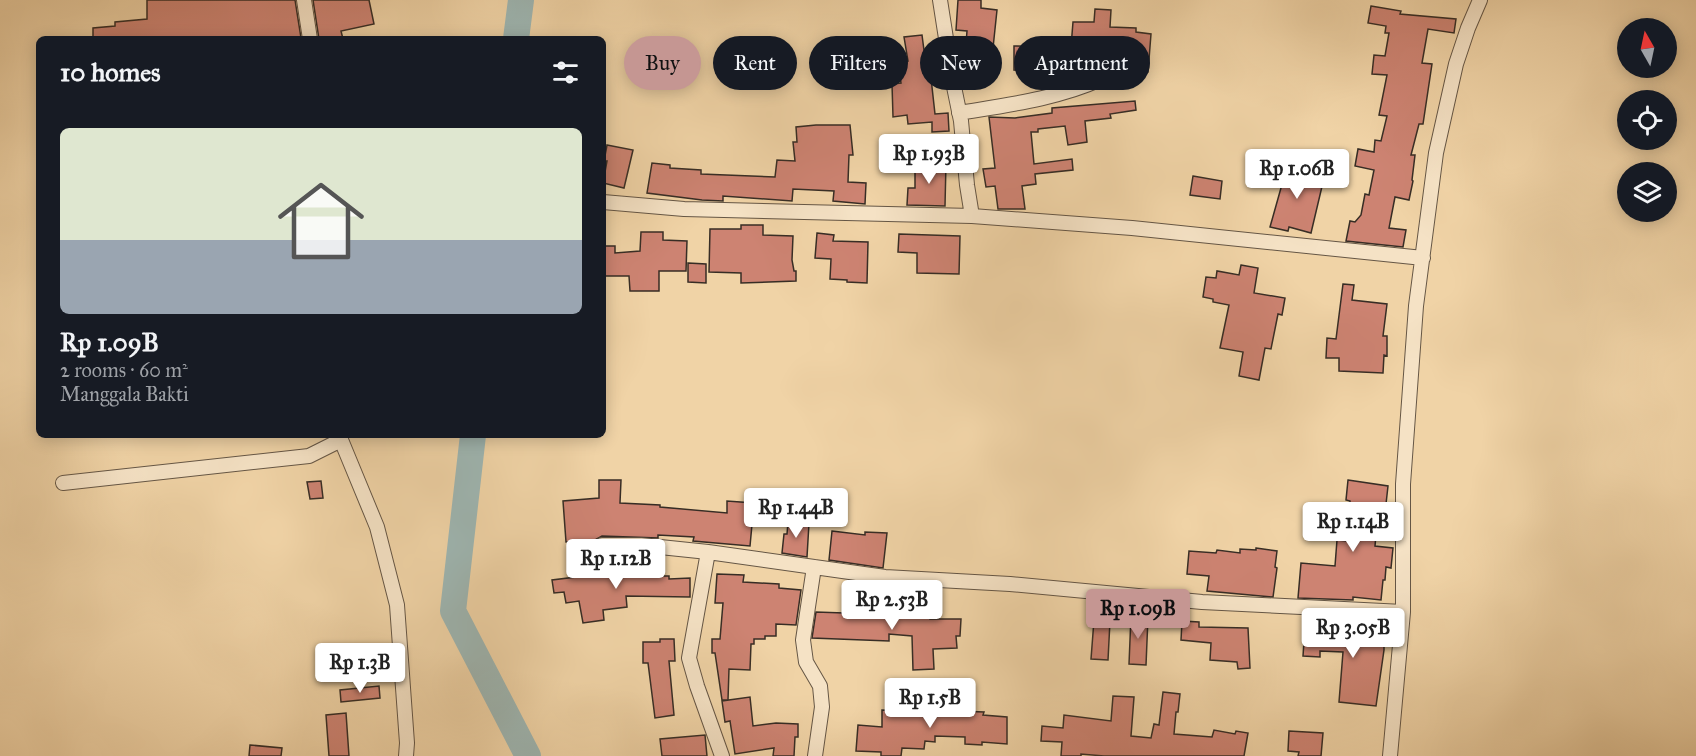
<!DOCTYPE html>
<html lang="en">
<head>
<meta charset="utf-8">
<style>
  :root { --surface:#171b24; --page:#242831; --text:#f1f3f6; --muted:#9ea1a6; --line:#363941; --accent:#c59692 }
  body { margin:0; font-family:"IM FELL Great Primer",serif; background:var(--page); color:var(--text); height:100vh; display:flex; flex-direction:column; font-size:22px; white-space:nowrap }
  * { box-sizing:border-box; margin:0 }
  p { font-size:20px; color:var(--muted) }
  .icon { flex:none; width:33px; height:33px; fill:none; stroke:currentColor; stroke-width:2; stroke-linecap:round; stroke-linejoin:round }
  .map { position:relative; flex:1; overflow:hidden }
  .panel { position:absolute; left:36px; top:36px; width:570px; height:402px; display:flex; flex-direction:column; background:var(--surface); border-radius:9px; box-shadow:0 3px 15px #0003 }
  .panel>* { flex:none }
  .banner { position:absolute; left:624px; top:36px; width:570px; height:54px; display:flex; gap:12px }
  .needle { width:39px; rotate:351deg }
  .tools { position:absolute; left:1617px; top:18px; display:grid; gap:12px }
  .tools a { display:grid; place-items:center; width:60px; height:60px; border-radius:50%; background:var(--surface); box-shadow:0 3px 15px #0003; font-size:30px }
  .price { position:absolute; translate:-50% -51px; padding:0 14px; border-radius:6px; background:#fff; color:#222; font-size:20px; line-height:39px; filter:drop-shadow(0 2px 3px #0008) }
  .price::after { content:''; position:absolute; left:50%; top:36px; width:18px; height:14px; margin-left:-9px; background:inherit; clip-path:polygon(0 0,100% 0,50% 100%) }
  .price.current { background:var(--accent); color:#111 }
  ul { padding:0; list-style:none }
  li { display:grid; align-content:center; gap:12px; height:318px; padding:0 24px }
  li+li { border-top:2px solid var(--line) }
  li span { display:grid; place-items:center; height:186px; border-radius:9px; color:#555 }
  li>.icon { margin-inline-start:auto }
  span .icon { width:108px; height:108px; fill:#fffc; stroke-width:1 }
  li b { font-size:26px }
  h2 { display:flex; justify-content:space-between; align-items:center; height:72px; padding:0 24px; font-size:26px }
  .pill { padding:0 21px; border-radius:27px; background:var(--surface); box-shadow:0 3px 15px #0003; font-size:21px; line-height:54px }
  .pill.current { background:var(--accent); color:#111 }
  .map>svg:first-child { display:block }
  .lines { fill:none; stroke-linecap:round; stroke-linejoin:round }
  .river { stroke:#9eb6b2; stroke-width:26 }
  .building { fill:#cd8372; stroke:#372d25; stroke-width:1.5 }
  .minor-casing { stroke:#655645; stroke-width:16 }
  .minor { stroke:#f5e2c5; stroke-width:14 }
</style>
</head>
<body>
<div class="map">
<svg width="1696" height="756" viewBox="0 0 1696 756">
  <rect width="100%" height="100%" fill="#f0d3a6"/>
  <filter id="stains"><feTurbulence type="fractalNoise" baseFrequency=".00333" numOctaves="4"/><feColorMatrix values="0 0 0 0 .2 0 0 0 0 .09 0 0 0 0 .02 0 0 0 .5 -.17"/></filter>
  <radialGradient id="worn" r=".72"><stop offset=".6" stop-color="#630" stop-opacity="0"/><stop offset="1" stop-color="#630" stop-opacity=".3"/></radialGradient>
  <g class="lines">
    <path class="river" d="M516,39L521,0
      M473,435L453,611L528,756"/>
  </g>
  <path class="building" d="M147,0H295L301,38L93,39V28L115,26V22L147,19Z
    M313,0H369L374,24L341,31L343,39H319Z
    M958,0H981V8L997,10L991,67H986L983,87L963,85L961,78L962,69H964L967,31L956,30Z
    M1371,6L1401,11L1400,14L1456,19L1454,33L1428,29L1422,63L1432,64L1423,124H1419L1411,155H1415L1412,180L1413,181L1409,200L1395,197L1389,228L1406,230L1403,247L1346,241L1350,221L1355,222L1361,215L1365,194L1369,195L1374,170L1355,166L1358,149L1374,152L1375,140L1381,141L1387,116L1379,115L1387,75L1372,74L1374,55L1385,56L1389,33H1385L1386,26L1368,23Z
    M1095,9L1111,10L1110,27L1136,28V32L1151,34L1148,72L1133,71V74H1114V64L1088,63V75L1057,74V83L1038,81L1039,71L1014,70V46L1071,47L1073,22H1094Z
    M922,35L925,58L932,57L935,77L931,78L935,114L948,113L949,131L932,132V122L908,124L907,115L893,117L892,84L901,83L898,62L908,61L904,37Z
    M1135,101L1136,110L1110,114L1111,118L1085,121L1087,142L1068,145L1065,126L1038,129V132H1031L1034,164L1072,159L1073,170L1035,174L1036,184L1022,186L1025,209H998L995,186L986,187L983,169L995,168L989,117L1015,118L1052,113V108Z
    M816,125H850L853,155H849L848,182L866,183L865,204L833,201L834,191L793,189L792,201L723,196V201L702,200L647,193L652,163L670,165V168L701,170V174L775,177L777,160L795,161L793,142H797L796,127Z
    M607,145L633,150L624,188L603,183L607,161H604Z
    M915,162L946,163L945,206L907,205L908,188H915Z
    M1288,163L1305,168L1303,173L1324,178L1311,233L1289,227L1288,231L1270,227Z
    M1193,176L1222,181L1220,199L1190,195Z
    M741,225H763V235L793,236L792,260L794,271H796V281L741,283V273L709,272L710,229H741Z
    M641,232H663V240L687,241L686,271H659V291H630L629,276H603V246H615V253L640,251Z
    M817,233L834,235L833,241L868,242L867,283L847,282V280L830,279L831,259L815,258Z
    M899,234L960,236L959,274L917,273V253L898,252Z
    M688,263L706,264V283L688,282Z
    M1241,265L1258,268L1254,293L1285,298L1282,315L1278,314L1271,349L1265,348L1259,380L1239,376L1243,352L1220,348L1229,305L1213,302V299L1203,297L1206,277L1216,278L1217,271L1239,275Z
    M1343,284L1354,285L1352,300L1387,304L1383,336H1387V356L1384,355L1383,373L1339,371V358H1326L1327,338L1336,339Z
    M599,480H621L620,503L660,505V507L727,513V501L754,503L750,546L693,541L694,537L658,535V538L602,536L595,540L566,542L563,501L599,498Z
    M1348,480L1388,486L1386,504L1379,503L1375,546L1393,548L1391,568L1386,567L1385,580H1383L1381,600L1353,597V600L1298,598L1301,563L1335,566L1337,540L1347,541L1350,501L1346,500Z
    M321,481L323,498L310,499L307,482Z
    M788,522L809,523L807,557L782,553L784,534H787Z
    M832,531L865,535V532L887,533L883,568L829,560Z
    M1256,548L1277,551L1275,567L1277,568L1273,597L1207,591L1209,576L1187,574L1189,551L1216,553L1217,550L1240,553V549L1256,550Z
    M620,567L621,574H657V576H669V579L690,578V597L626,596L627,607L603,610L604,620L583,623L579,601L566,603L564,592L554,593L552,580L576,577V574L602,571L601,569Z
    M717,574L744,575L743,582L779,584V588L801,590L796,625L776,624V636H765V639H754V644H751L750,670L729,669L728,700H722L715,653H712V639H720L723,603H715Z
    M873,609L911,611V615L930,614V619H961L960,636H956L957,648L933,649L934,669L913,670L912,636L889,634V641L812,638L816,612L873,614Z
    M1131,616L1148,617L1146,665L1129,664Z
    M1094,620L1110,621L1108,660L1091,659Z
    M1182,621L1199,622V627L1248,628L1250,668L1238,669L1237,662L1210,660L1211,643L1181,640Z
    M1363,623L1384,624V650L1376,706L1339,702L1343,652L1320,651V657L1303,656L1305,627L1340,630L1339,633H1363Z
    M660,639H674L675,661H669L674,715L655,718L648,663H643V642H660Z
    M379,686L380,698L341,702L340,690Z
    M1163,692L1180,694L1178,712H1176L1174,734L1212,737L1214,730L1235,734L1236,731L1248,733L1244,756H1104L1081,754V756H1061L1062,742L1041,741L1042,726L1063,728L1064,715L1111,721L1113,696L1134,697L1131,736L1151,738L1154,724L1159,725Z
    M750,697L753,726L776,723L798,724V737H795L794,756H773L774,748L735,754L730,721L725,722L722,701Z
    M932,703L959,704L958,711L984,712L983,715L1007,717V744L982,742V745L965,744V737L935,736V742L925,741L924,749L902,748L901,756H881V752L856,751L858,725L882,727V710L931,712Z
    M346,713L349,756H329L326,715Z
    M1289,731L1323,733L1321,756H1298L1299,752L1288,751Z
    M705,735L707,756H662L660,739Z
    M250,745L282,748L281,756H249Z"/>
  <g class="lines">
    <g class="minor-casing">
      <path id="minor" d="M304,0L310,39
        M940,0L952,77L961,121L967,185L972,216
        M959,113C1007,105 1057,99 1101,79
        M603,202L684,209L972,216L1132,228L1423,258
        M339,435L377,527L397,605L407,743L406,756
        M63,483L309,456L341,440
        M602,545H641L708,552L885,577L1010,584L1202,602L1403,612
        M708,552L689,658L697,686L722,756
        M814,567L803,640L806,662L820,686L822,707L815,756
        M1390,756L1403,612V484L1416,306L1436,153L1456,64L1468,28L1480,0"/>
    </g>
    <use href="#minor" class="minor"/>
  </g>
  <rect width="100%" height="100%" filter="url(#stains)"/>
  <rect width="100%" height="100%" fill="url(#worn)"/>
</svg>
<div class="tools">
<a><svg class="needle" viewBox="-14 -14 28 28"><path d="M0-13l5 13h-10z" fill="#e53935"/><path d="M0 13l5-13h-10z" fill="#9ea1a6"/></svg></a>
<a><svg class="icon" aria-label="locate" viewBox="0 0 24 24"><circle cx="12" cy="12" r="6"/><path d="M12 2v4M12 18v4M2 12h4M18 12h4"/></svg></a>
<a><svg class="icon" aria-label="layers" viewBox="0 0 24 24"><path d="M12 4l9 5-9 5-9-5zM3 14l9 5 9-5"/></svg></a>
</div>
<b class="price" style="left:929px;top:185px">Rp 1.93B</b>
<b class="price" style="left:1297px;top:200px">Rp 1.06B</b>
<b class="price" style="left:796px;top:539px">Rp 1.44B</b>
<b class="price" style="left:1353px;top:553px">Rp 1.14B</b>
<b class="price" style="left:616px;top:590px">Rp 1.12B</b>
<b class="price" style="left:892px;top:631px">Rp 2.53B</b>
<b class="price current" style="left:1138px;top:640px">Rp 1.09B</b>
<b class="price" style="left:1353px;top:659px">Rp 3.05B</b>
<b class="price" style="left:360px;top:694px">Rp 1.3B</b>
<b class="price" style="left:930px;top:729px">Rp 1.5B</b>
<div class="banner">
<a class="pill current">Buy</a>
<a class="pill">Rent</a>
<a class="pill">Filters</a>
<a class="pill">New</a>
<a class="pill">Apartment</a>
</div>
<section class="panel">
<h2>10 homes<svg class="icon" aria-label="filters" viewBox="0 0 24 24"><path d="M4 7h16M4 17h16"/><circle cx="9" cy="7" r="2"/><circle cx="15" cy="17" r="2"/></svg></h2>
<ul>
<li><span style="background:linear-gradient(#dfe7d0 60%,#9aa5b1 0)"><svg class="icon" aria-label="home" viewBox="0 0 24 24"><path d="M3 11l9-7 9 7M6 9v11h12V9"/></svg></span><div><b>Rp 1.09B</b><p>2 rooms · 60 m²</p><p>Manggala Bakti</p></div></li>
</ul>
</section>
</div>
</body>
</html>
